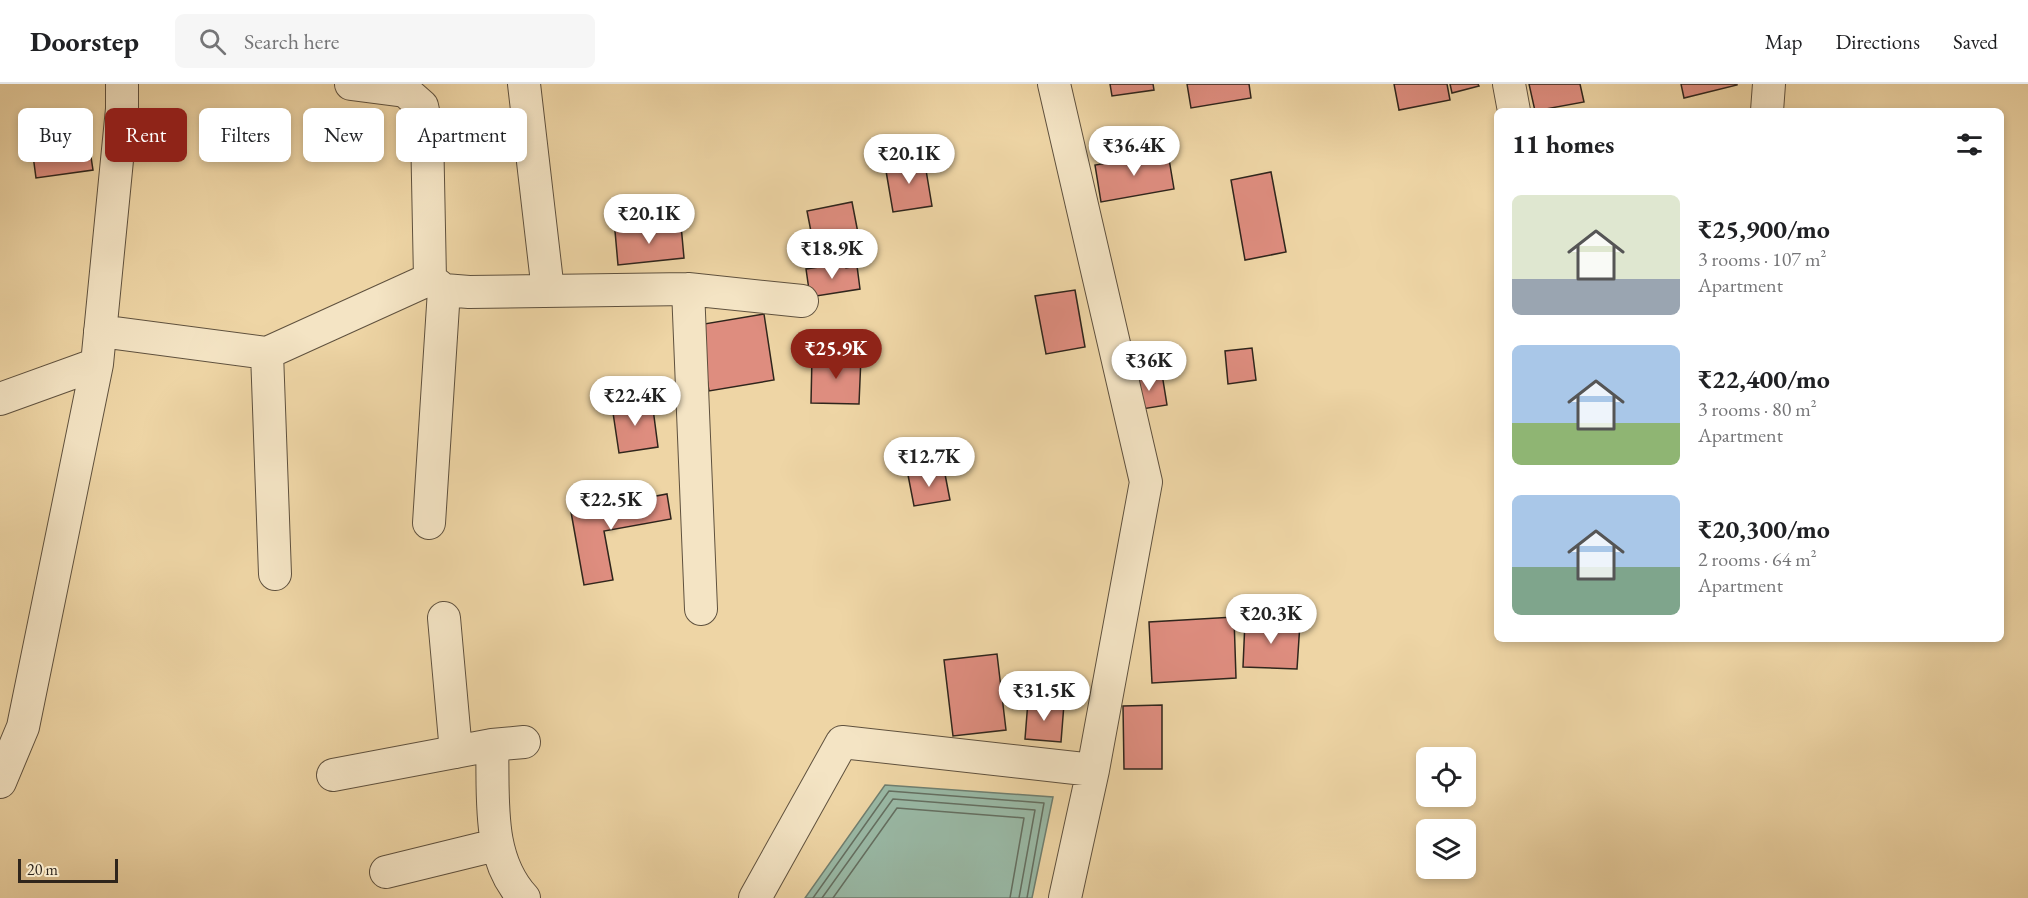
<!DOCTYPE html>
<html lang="en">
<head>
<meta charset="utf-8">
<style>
  :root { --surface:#fff; --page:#f6f6f6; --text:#202124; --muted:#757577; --line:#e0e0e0; --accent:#8f2418 }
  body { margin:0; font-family:"EB Garamond",serif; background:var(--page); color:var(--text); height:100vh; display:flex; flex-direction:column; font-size:22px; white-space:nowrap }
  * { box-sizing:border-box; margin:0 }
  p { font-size:20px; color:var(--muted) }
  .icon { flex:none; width:33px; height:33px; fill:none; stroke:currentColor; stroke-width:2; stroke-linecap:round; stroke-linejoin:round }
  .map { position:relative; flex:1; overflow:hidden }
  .side { position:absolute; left:1494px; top:24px; width:510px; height:534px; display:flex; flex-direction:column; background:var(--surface); border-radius:9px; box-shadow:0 3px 9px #0003 }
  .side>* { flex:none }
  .guide { position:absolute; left:18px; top:24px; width:570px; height:54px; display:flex; gap:12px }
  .tools { position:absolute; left:1416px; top:663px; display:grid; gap:12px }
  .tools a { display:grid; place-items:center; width:60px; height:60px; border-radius:9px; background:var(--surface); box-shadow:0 3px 9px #0003; font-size:30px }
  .scale { position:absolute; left:18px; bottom:15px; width:100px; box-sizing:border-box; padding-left:6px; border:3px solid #2f251c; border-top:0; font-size:16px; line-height:21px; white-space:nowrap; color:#2f251c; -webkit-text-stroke:4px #f4e4c4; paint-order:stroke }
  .price { position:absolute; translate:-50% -51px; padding:0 14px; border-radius:21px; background:#fff; color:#222; font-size:20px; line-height:39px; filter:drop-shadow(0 2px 3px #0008) }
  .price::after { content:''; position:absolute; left:50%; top:36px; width:18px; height:14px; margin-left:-9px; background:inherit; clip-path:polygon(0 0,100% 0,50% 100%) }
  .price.selected { background:var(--accent); color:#fff }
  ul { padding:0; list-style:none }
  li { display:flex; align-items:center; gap:18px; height:150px; padding:0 18px }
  li span { display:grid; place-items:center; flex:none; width:168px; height:120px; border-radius:9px; color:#555 }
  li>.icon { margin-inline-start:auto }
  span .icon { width:72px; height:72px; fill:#fffc; stroke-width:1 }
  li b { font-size:26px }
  h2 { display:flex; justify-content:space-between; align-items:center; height:72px; padding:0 18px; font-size:26px }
  .chip { padding:0 21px; border-radius:9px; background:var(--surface); box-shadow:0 3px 9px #0003; font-size:21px; line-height:54px }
  .chip.selected { background:var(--accent); color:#fff }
  header { display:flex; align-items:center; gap:36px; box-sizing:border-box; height:84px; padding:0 30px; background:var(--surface); border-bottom:2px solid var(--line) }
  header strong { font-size:28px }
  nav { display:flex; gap:33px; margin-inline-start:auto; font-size:21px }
  .search { width:420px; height:54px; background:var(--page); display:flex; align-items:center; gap:15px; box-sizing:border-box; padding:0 21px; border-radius:9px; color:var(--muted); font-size:22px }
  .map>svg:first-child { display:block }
  .water { fill:#99b9a6; stroke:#6f7e6f; stroke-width:1.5 }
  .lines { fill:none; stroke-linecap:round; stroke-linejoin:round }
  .shore { stroke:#646f61; stroke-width:1.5 }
  .building { fill:#de8d7f; stroke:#2f251c; stroke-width:1.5 }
  .minor-casing { stroke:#5f513e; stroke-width:34 }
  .minor { stroke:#f4e4c4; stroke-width:32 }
</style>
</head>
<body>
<header>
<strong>Doorstep</strong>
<div class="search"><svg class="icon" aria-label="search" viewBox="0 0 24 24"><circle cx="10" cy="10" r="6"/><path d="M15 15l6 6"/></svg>Search here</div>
<nav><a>Map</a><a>Directions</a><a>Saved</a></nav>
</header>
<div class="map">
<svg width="2028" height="814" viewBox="0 0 2028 814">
  <rect width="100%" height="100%" fill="#eed5a5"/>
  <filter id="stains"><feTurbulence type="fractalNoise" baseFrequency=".00333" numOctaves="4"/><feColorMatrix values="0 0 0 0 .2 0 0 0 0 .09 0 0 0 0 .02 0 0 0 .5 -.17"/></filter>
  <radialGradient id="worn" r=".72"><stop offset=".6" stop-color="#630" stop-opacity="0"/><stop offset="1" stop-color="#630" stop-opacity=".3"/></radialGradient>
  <path class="water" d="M885,701L1053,713L1032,814H805Z"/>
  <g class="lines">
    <path class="shore" d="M813,814L889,707L1044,719L1027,814
      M822,814L893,715L1035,726L1019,814
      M833,814L897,724L1024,734L1010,814"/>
  </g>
  <path class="building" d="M1110,0H1153L1154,6L1112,12Z
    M1187,0H1249L1251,14L1191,24Z
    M1394,0H1447L1450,16L1399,26Z
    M1450,0H1478L1479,2L1452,9Z
    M1529,0H1580L1584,18L1535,27Z
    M1681,0H1737V1L1684,14Z
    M69,43L72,63L89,60L93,86L36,94L30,49Z
    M1168,69L1174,105L1101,118L1095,81Z
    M924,74L932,122L893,128L885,81Z
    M1271,88L1286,168L1245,176L1231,96Z
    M852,118L858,149L813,158L807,127Z
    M681,141L684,174L618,181L615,147Z
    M845,179L846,184L857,182L860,205L810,213L806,185Z
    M1075,206L1085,263L1046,270L1035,212Z
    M764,230L774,296L709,307L698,241Z
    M1252,264L1256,296L1228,300L1225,267Z
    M812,272L861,273L859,320L811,319Z
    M1162,290L1167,321L1136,326L1131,295Z
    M652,317L658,363L619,369L612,322Z
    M944,385L950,416L914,422L908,391Z
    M667,410L671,435L604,447L613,496L584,501L571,428Z
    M1234,533L1236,594L1152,599L1149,538Z
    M1245,537L1300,539L1297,585L1243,583Z
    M997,570L1006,646L953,652L944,576Z
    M1028,617L1064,620L1061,658L1025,655Z
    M1162,621V685H1124L1123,622Z"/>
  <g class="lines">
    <g class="minor-casing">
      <path id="minor" d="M351,0L405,7L422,22L427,45L430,195L444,206L469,208L688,205L802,217
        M524,0L548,207
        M1054,0L1146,398L1093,686L1065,814
        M1509,0L1514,27
        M1767,27L1769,0
        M688,205L701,525
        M100,247L267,269L430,195
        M267,269L275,490
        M0,315L97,280
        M429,439L444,206
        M444,534L456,668
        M524,658L492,661C494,713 486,773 524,814
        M333,691L492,661
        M0,698L23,643L97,280L122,25V0
        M386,788L496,761
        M755,814L842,658L1093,686"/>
    </g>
    <use href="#minor" class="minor"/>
  </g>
  <rect width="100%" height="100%" filter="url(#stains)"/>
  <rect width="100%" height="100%" fill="url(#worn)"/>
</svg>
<div class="tools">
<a><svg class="icon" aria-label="locate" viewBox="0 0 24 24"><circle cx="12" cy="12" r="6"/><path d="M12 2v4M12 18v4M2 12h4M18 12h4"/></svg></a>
<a><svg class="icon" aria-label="layers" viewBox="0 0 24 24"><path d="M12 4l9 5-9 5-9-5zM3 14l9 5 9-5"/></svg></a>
</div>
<div class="scale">20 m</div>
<b class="price" style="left:1134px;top:93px">₹36.4K</b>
<b class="price" style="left:909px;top:101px">₹20.1K</b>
<b class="price" style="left:649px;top:161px">₹20.1K</b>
<b class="price" style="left:832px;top:196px">₹18.9K</b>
<b class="price selected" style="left:836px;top:296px">₹25.9K</b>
<b class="price" style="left:1149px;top:308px">₹36K</b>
<b class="price" style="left:635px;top:343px">₹22.4K</b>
<b class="price" style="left:929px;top:404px">₹12.7K</b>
<b class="price" style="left:611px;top:447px">₹22.5K</b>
<b class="price" style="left:1271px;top:561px">₹20.3K</b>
<b class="price" style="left:1044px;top:638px">₹31.5K</b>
<div class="guide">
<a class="chip">Buy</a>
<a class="chip selected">Rent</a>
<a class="chip">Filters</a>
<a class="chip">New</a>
<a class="chip">Apartment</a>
</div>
<section class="side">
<h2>11 homes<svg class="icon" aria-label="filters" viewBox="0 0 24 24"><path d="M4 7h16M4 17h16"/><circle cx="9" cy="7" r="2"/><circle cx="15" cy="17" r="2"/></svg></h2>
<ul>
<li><span style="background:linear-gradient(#dfe7d0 70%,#9aa5b1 0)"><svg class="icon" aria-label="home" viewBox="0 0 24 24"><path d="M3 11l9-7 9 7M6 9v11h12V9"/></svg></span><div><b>₹25,900/mo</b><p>3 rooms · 107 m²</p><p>Apartment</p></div></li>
<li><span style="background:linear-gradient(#a9c7e8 65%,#8fb573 0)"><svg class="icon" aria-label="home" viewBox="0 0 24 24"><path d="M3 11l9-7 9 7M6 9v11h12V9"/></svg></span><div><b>₹22,400/mo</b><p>3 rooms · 80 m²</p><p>Apartment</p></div></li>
<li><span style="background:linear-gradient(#a9c7e8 60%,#7fa58c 0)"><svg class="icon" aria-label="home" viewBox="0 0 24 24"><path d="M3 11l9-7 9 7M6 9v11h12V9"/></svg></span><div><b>₹20,300/mo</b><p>2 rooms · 64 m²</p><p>Apartment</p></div></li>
</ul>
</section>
</div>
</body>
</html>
